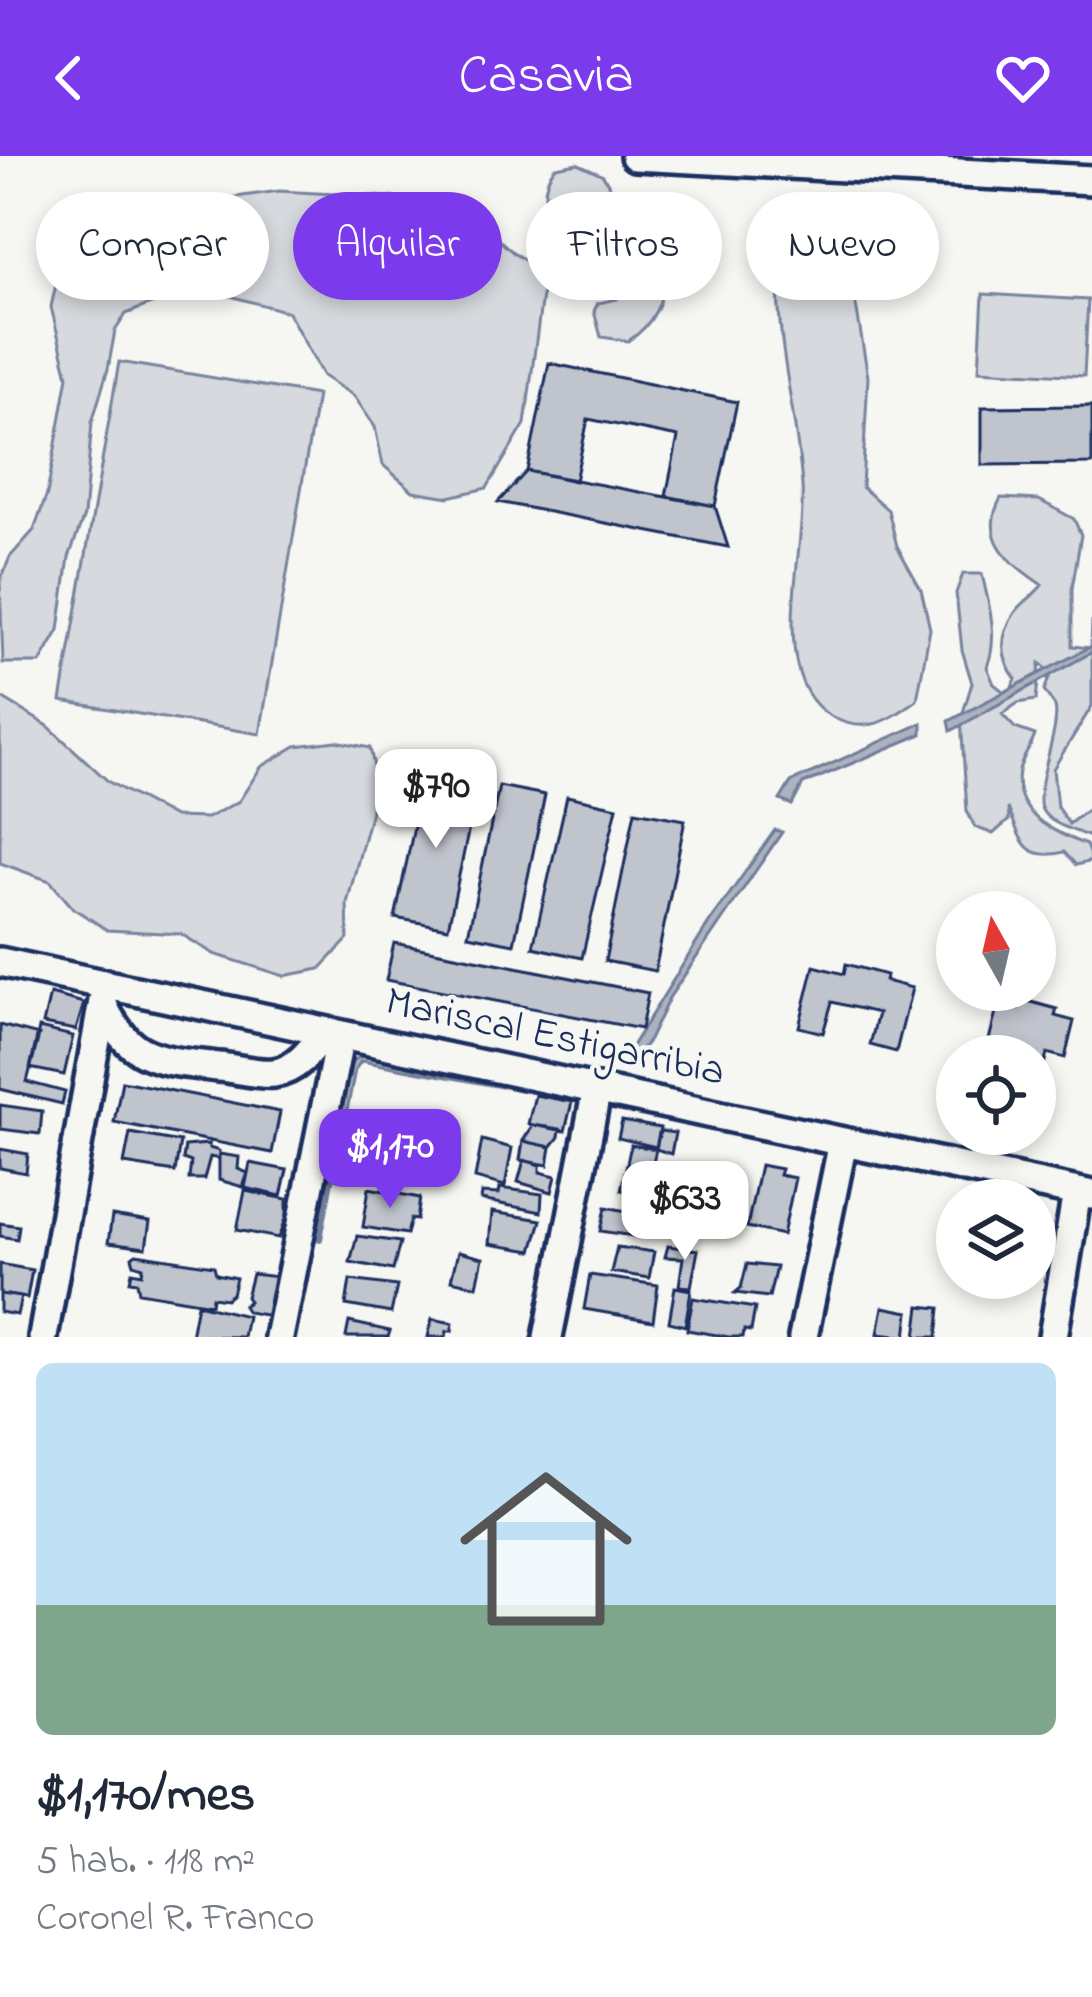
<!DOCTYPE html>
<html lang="es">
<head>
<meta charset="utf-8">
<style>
  :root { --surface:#fff; --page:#f6f6f7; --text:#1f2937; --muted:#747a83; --line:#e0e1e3; --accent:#7c3aed }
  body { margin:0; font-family:"Indie Flower",sans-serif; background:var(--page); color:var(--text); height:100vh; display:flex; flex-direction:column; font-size:45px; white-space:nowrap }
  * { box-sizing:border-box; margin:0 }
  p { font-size:39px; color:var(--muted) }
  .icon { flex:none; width:66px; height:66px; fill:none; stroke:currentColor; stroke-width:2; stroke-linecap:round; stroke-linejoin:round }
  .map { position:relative; height:1181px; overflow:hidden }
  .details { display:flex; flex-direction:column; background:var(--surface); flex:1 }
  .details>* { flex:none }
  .guide { position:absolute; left:36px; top:36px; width:1020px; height:108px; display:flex; gap:24px }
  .needle { width:78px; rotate:352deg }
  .fabs { position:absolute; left:936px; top:735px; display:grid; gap:24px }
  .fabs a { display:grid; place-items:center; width:120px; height:120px; border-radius:50%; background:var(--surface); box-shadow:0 6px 18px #0003; font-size:60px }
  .price { position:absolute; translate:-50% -102px; padding:0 27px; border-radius:24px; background:#fff; color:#222; font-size:39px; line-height:78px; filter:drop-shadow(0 3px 6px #0008) }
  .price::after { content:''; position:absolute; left:50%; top:72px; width:36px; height:27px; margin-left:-18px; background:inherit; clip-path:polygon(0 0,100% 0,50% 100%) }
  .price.selected { background:var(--accent); color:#fff }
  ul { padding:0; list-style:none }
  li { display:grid; align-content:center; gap:24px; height:636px; padding:0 36px }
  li+li { border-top:3px solid var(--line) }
  li span { display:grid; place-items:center; height:372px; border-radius:18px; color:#555 }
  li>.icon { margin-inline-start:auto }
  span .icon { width:216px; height:216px; fill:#fffc; stroke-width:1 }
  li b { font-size:51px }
  .chip { padding:0 42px; border-radius:54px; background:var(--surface); box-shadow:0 6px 18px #0003; font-size:42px; line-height:108px }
  .chip.selected { background:var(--accent); color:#fff }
  header { display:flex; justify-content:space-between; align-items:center; height:156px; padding:0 36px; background:var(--accent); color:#fff; font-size:54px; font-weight:600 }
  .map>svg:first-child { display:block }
  .green { fill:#d6d9dd; stroke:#78849e; stroke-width:3 }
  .water { fill:#abb2c0; stroke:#717e99; stroke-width:3 }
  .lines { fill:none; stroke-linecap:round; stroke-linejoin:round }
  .stream { stroke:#717e99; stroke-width:6 }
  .building { fill:#c0c4cd; stroke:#1b2f5e; stroke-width:3 }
  .minor-casing { stroke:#1b2f5e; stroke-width:36 }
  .minor { stroke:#f6f6f2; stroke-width:27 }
  .labels { text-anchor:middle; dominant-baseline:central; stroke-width:9; stroke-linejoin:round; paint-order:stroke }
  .street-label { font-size:42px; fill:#1b2f5e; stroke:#f6f6f2 }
</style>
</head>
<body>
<header><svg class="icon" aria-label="back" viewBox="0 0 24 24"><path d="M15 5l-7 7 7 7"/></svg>Casavia<svg class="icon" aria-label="heart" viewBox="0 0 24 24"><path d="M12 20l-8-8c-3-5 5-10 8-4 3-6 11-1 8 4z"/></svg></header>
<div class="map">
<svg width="1092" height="1181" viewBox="0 0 1092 1181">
  <rect width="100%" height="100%" fill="#f6f6f2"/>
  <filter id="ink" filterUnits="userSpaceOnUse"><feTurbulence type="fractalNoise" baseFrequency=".00833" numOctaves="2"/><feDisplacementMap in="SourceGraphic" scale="24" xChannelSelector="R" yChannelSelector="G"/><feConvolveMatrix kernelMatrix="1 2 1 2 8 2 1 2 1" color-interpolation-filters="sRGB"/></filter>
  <g filter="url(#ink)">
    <path class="green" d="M577,7L603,19L611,33L631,36L639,41L638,59C614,68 610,58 590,57C584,57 578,61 571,61C539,63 540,30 555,11Z
      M279,35L392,41L462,52L515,98L545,117L525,268L487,332L449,341L413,335L383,309L375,271L354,240L323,220L288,156L212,135L173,139L126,158L115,175L108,213L92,266L84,360L69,401L59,474L40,507H3L0,425L10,401L34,374L47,338L68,220L51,151L60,110L75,78L104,54L137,42L207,45Z
      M793,50L816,81L831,116L855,143L868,221L862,331L888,354L897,390L921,433L930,473L917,544C890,564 867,579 834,562C763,525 807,396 802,330C797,260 777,191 778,120C778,109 776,95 778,83C780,72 789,60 793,50Z
      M654,110L662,116C667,143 652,170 628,185L601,181L594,155L598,147L617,143L616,116L624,111Z
      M983,138L1088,144L1084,220L979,214Z
      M119,206L317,239L260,578L61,545Z
      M1001,342L1039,344L1074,363L1081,379L1072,433V490L1091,492L1092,464V550L1053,613L1057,651L1069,668L1092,650V682C1077,675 1050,669 1042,654C1032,636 1061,573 1055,551C1054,547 1046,538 1044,535L1051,517L1040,507L1036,544L1018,547L1002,558L1015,572L1035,579C1032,590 1020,605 1019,615C1012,658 1053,676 1086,689L1092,705L1076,709L1064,696C1023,706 1021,682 1008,652L1009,664L993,678L975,671L967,655L961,563L972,527L962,494L956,437L963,418H982C989,450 999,480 987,511L994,528L1008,539L1016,523C1000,502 999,481 1014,458C1021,447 1034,440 1042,429C1010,407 978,383 1001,342Z
      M0,541L48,570L109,626L174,661L207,662L239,645L261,611L296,590L336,585L370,592L378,629L347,747L348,783L320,813L284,820L214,798L181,778L107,774L73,752L50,725L0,707Z"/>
    <path class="water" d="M1092,490V496L951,575L949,565Z
      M922,567V578L803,628L792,649L780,644L791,626Z
      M775,674L782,676L669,842L649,884L636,900L627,898L709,767Z
      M365,899L369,900L502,927L501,931L361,905L355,914L334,1021H329L352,905Z"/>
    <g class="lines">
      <path class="stream" d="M494,927L522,933
        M320,1083L333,1014"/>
    </g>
    <path class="building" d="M549,207L737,246L715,350L666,340L678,281L588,263L575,325L527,315Z
      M1092,250V308L982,309V251Z
      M527,315L715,350L728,391L498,346Z
      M425,618L478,629L448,772L395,762Z
      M499,630L545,639L514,788L468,779Z
      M567,640L617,651L582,802L533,791Z
      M635,655L685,664L655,815L605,805Z
      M394,787L648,837L641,873L386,824Z
      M846,808L886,819L885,825L912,832L896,896L870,889L878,857L832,846L823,877L799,871L814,810L844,818Z
      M50,838L84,847L76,874L43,868Z
      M1020,843L1057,853L1055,860L1074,865L1065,902L1047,897L1035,945V900H1008L1011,889L989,884L998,848L1018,853Z
      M0,869L39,879L27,926L65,936L62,948L0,933Z
      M39,872L73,880L64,919L30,912Z
      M122,925L280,956L272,997L114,966Z
      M535,939L572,946L565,975L528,968Z
      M0,949L42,955L40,978L0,973Z
      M622,965L660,972L656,991L618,982Z
      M533,969L560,973L559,981L551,991L523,985Z
      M660,975L675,977L671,998L656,993Z
      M130,977L180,986L175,1016L124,1008Z
      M482,984L512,992L505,1030L475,1022Z
      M523,985L551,991L548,1009L520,1004Z
      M209,988V992L219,995V1003L210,1001L204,1023H189L191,1006L183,1003L185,990Z
      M631,989L656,993L646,1038L621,1034Z
      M0,993L28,998L26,1017L0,1012Z
      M219,998L239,1001L238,1013L248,1017L243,1031L219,1024Z
      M524,1004L540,1009V1016L556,1020L552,1036L518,1026Z
      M653,1006L676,1010L671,1044L650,1040Z
      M250,1007L287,1014L281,1040L245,1032Z
      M760,1009L781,1013L779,1019L795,1022L783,1079L747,1071Z
      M679,1014L692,1016L688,1041L675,1036Z
      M369,1032L420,1042L417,1064L411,1063L407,1078L363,1071Z
      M500,1032L542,1038L541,1056L481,1044L482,1037L499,1038Z
      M245,1035L287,1043V1060L279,1082L237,1074Z
      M606,1051L642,1058L640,1081L601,1075Z
      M492,1056L541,1064L532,1095L489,1088Z
      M112,1060L150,1066L146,1092L108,1087Z
      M0,1067L19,1070L17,1083L0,1080Z
      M357,1080L400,1086L393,1114L350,1106Z
      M668,1090L698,1094L691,1131L679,1130L683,1102L665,1101Z
      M617,1091L654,1096L649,1122L611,1116Z
      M458,1096L483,1102L477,1130L451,1124Z
      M136,1098L214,1110L216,1118L236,1122L232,1138L226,1143L212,1141L211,1148L139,1136L137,1126L130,1125L132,1116L142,1118L143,1111L134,1108L132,1101Z
      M0,1108L32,1114L27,1142L0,1138Z
      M747,1108L776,1111L769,1141L735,1137L741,1132Z
      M252,1118L278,1121L271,1160L247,1156L243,1150L249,1145L246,1141Z
      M590,1119L658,1129L653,1165L584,1153Z
      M350,1124L397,1130L391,1157L346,1149Z
      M675,1131L691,1134L685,1170L669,1166Z
      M0,1138L21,1141L17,1159L0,1156Z
      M693,1142L755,1152L751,1175L744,1174L743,1181H729L687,1174Z
      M197,1148L247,1160L243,1181L191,1180Z
      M920,1150L940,1152L937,1181H916Z
      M883,1151L909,1156L906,1181L878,1178Z
      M432,1163L453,1167L452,1175H447L446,1181H428Z
      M349,1166L390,1175L388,1181H346Z"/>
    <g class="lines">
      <g class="minor-casing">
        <path id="minor" d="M635,0L1092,24
          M0,806L1092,1039
          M103,849C129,906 161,904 218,911C235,912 257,919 274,917C297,914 311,894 324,877
          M43,1181L106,828
          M279,1181L340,880
          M548,1181L597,933
          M803,1181L843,986
          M1053,1181L1077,1036"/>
      </g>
      <use href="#minor" class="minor"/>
    </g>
  </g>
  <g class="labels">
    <g class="street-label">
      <text transform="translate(555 882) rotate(12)">Mariscal Estigarribia</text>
    </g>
  </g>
</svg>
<div class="fabs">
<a><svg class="needle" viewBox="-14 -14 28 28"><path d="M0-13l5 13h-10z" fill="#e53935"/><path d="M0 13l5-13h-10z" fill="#747a83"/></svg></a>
<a><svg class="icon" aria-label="locate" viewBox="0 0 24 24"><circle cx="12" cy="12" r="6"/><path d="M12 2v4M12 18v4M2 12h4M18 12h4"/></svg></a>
<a><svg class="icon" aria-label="layers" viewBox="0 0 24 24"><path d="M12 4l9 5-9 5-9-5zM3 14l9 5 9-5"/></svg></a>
</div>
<b class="price" style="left:436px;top:695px">$790</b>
<b class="price selected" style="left:390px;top:1055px">$1,170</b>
<b class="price" style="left:685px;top:1107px">$633</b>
<div class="guide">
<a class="chip">Comprar</a>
<a class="chip selected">Alquilar</a>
<a class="chip">Filtros</a>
<a class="chip">Nuevo</a>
</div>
</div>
<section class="details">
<ul>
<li><span style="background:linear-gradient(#bfe0f5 65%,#7fa58c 0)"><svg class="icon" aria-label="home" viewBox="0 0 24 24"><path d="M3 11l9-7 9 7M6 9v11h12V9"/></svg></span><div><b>$1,170/mes</b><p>5 hab. · 118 m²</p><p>Coronel R. Franco</p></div></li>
</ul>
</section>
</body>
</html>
